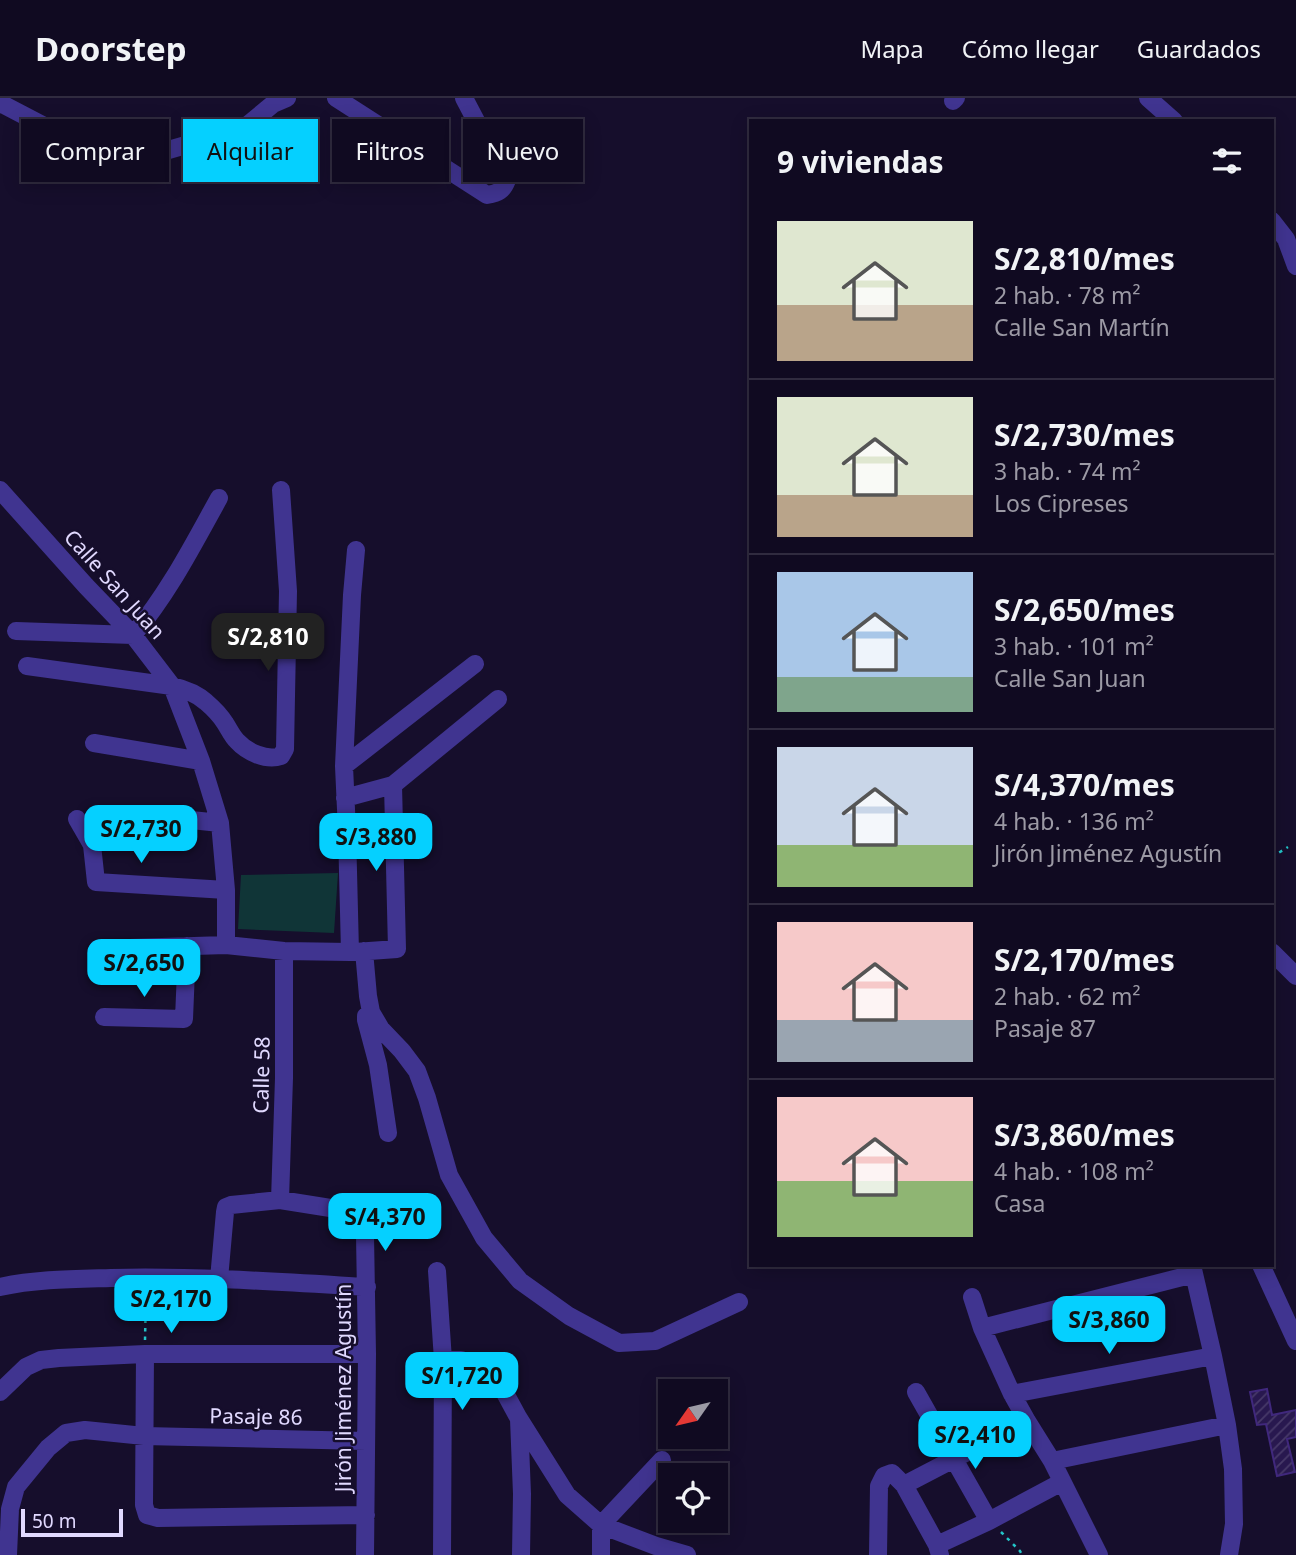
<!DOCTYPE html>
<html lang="es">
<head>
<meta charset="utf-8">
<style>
  :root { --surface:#100a21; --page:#1e182e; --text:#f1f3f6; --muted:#9c9aa5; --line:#302b3f; --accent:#05d0ff }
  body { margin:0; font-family:"Noto Sans",sans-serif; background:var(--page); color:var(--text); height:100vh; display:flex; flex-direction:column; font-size:26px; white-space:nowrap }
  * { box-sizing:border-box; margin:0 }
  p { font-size:23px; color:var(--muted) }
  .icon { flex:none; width:38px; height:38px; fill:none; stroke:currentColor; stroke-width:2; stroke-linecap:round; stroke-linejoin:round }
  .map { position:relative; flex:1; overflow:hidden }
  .details { position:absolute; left:749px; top:21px; width:525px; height:1148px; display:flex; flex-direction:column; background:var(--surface); border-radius:0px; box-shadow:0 4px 18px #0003,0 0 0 2px var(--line) }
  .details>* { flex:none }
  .hud { position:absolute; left:21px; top:21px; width:623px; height:63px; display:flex; gap:14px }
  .needle { width:46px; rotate:236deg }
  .buttons { position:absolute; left:658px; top:1281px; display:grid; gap:14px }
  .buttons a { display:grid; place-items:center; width:70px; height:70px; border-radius:0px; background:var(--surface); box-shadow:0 4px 18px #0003,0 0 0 2px var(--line); font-size:35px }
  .scale { position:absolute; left:21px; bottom:18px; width:102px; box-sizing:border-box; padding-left:7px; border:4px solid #e1d9ff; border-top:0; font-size:19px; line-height:24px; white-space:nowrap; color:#e1d9ff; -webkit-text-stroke:5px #160e2c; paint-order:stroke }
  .price { position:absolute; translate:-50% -60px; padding:0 16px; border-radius:14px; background:var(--accent); color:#111; font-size:23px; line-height:46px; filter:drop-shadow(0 2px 4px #0008) }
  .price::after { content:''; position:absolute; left:50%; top:42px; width:21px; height:16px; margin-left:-10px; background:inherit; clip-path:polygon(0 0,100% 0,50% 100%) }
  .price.on { background:#222; color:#fff }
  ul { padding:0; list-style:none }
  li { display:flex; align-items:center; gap:21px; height:175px; padding:0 28px }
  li+li { border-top:2px solid var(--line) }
  li span { display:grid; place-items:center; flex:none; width:196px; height:140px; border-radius:0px; color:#555 }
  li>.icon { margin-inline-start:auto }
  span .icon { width:84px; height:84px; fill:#fffc; stroke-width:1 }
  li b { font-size:30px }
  h2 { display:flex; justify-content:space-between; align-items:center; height:84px; padding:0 28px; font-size:30px }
  .pill { padding:0 24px; border-radius:0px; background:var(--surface); box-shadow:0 4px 18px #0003,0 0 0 2px var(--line); font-size:24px; line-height:63px }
  .pill.on { background:var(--accent); color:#111 }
  header { display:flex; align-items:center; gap:42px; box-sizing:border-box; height:98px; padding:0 35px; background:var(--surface); border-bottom:2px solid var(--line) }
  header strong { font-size:33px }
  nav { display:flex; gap:38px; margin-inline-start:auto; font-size:24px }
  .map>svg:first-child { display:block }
  .pitch { fill:#103537 }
  .building { fill:url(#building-hatch); stroke:#40287d; stroke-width:2 }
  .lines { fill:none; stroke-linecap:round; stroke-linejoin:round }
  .path { stroke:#23c5c9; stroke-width:2.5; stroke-dasharray:3.5 5; stroke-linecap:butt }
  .minor { stroke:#403490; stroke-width:18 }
  .labels { text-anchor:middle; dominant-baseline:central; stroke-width:5; stroke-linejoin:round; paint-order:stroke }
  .street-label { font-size:21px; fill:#e1d9ff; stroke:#160e2c }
</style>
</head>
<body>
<header>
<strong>Doorstep</strong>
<nav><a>Mapa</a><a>Cómo llegar</a><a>Guardados</a></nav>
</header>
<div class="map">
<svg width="1296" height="1457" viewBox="0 0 1296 1457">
  <defs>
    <pattern id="building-hatch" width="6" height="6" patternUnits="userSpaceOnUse" patternTransform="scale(1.75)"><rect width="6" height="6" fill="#28184f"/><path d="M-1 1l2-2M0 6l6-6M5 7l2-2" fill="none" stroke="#473969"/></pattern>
  </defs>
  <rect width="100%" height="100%" fill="#160e2c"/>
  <path class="pitch" d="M338,775L334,835L238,831L241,777Z"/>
  <path class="building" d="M1267,1291L1272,1317L1296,1312V1339L1287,1341L1295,1374L1277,1378L1266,1326L1257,1327L1250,1294Z"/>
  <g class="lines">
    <path class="path" d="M1272,597L1277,594
      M1272,759L1288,749
      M145,1242L146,1196
      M1001,1434L1020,1453L1022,1457"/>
    <path class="minor" d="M336,0L487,97C498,95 503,93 507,82L464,0
      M1148,0L1174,23
      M953,3L956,0
      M0,6L4,7L71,42L114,53H165L231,34L249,26L273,6L287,0
      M1272,123L1286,141L1296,168
      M0,392L86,488L133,537L172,588L201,663L220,725L226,792V847L284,853L350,854L347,733L344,668L352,497L356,452
      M16,533L133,537C168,496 193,447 219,400
      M27,568L172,588C185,591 196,595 206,604C213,610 220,617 225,625C229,631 232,638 237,643C247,654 266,663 281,658L285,651L288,493L281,392
      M94,645L201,663
      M344,668L475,566
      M345,700L393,687L498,601
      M133,716L220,725
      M77,721L92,747L96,784L226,792
      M98,851L226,847
      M364,853L368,898L371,914L381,931L402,953L417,973L427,1000L449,1077L484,1140L520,1183L569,1218L619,1245L655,1243L739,1204
      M355,854L397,851L393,687
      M1272,854L1296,878
      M371,914L366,918V922L378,967L388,1035
      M104,919L184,921L187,848
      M280,1102L284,980V853
      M1192,1167L1213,1258L1227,1327L1233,1371L1234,1426L1229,1457
      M1261,1167L1296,1243
      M437,1173L443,1262L442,1457
      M219,1181L225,1114L226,1109L231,1107L280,1102L343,1112L356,1122L365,1137L367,1256L365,1457
      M0,1189C36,1181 74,1181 111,1180C196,1178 282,1184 367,1189
      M972,1199L982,1230L1012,1296L1027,1323L1052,1363L1099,1457
      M982,1230L1194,1176
      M145,1256L144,1407L147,1417L158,1420L366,1417
      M443,1262H461L481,1269L499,1284L518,1319L567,1397L601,1427L656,1448L687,1457
      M0,1294L26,1269L41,1262L59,1260L145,1256H367
      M916,1294L989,1423
      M1012,1296L1213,1258
      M519,1321L522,1396L521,1457
      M1052,1363L1227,1327
      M904,1387L1027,1323
      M937,1447L989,1423L1062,1384
      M8,1457L10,1411L16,1389L48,1350L66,1335L85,1332L144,1338L366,1343
      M601,1457V1427L662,1362
      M878,1457L879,1388L884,1378L892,1375L904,1387L937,1447L940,1457"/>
  </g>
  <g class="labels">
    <g class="street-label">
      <text transform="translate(115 486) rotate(48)">Calle San Juan</text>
      <text transform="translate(261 977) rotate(-89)">Calle 58</text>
      <text transform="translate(343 1290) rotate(-90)">Jirón Jiménez Agustín</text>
      <text transform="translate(256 1318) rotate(1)">Pasaje 86</text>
    </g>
  </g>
</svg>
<div class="buttons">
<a><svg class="needle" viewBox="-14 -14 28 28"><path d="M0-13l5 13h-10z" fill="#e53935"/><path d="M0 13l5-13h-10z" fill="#9c9aa5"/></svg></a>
<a><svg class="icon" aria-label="locate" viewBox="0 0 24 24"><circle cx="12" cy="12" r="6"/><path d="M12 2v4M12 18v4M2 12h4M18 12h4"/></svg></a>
</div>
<div class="scale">50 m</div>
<b class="price on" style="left:268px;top:575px">S/2,810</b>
<b class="price" style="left:141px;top:767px">S/2,730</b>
<b class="price" style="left:376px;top:775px">S/3,880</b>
<b class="price" style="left:144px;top:901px">S/2,650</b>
<b class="price" style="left:385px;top:1155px">S/4,370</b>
<b class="price" style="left:171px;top:1237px">S/2,170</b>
<b class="price" style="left:1109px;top:1258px">S/3,860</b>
<b class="price" style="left:462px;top:1314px">S/1,720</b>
<b class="price" style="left:975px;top:1373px">S/2,410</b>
<div class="hud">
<a class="pill">Comprar</a>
<a class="pill on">Alquilar</a>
<a class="pill">Filtros</a>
<a class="pill">Nuevo</a>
</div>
<section class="details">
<h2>9 viviendas<svg class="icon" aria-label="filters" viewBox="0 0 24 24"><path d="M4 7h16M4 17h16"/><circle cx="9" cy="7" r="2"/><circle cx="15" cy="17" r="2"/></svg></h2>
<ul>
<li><span style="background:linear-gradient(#dfe7d0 60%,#b9a48a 0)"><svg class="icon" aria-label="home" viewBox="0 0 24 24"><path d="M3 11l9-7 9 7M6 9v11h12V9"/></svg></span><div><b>S/2,810/mes</b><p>2 hab. · 78 m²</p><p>Calle San Martín</p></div></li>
<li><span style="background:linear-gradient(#dfe7d0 70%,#b9a48a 0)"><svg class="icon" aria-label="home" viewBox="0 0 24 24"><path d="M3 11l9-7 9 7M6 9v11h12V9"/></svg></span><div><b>S/2,730/mes</b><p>3 hab. · 74 m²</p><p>Los Cipreses</p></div></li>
<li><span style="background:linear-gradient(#a9c7e8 75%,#7fa58c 0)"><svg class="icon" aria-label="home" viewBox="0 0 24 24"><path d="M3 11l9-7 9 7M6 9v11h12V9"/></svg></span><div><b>S/2,650/mes</b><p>3 hab. · 101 m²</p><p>Calle San Juan</p></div></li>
<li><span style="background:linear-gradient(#c9d6e8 70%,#8fb573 0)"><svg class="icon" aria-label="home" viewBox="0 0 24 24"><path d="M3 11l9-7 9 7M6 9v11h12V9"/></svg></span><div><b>S/4,370/mes</b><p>4 hab. · 136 m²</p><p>Jirón Jiménez Agustín</p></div></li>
<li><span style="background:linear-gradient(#f6c9c9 70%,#9aa5b1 0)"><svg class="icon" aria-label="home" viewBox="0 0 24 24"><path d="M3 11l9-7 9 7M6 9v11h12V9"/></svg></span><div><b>S/2,170/mes</b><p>2 hab. · 62 m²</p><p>Pasaje 87</p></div></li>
<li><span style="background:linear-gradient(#f6c9c9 60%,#8fb573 0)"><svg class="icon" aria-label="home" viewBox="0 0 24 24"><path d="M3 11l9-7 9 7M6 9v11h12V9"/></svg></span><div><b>S/3,860/mes</b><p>4 hab. · 108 m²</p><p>Casa</p></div></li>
</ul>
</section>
</div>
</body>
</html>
